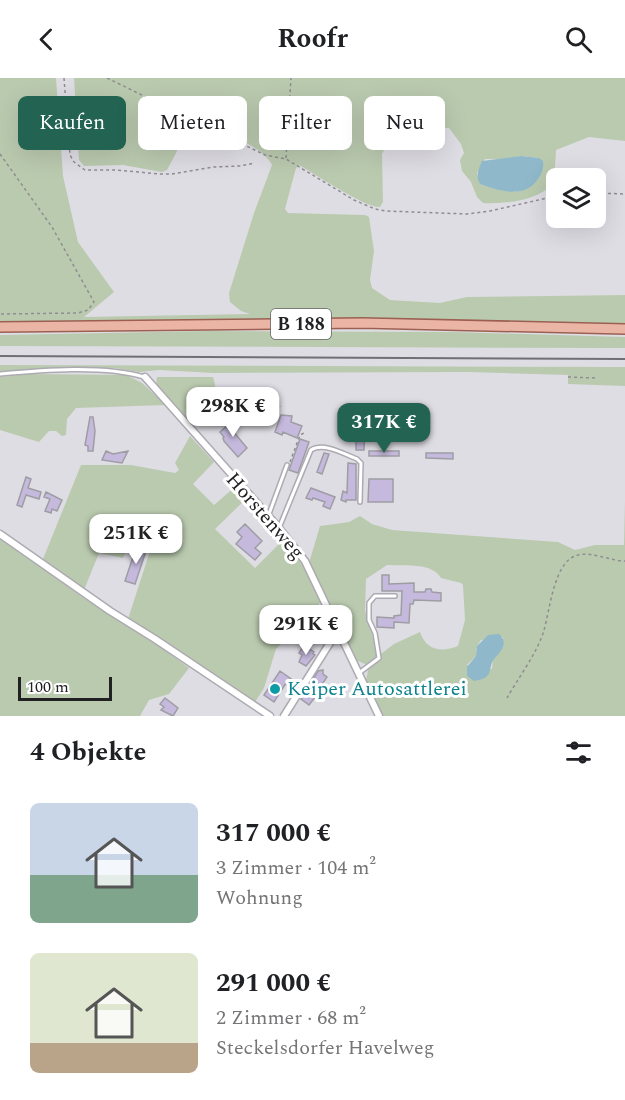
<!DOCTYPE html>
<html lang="de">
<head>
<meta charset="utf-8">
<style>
  :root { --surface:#fff; --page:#f6f6f6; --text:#202124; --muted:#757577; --accent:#236351 }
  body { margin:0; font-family:Spectral,serif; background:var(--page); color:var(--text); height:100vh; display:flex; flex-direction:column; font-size:22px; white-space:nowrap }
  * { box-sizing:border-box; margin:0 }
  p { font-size:20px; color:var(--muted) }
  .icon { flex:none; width:33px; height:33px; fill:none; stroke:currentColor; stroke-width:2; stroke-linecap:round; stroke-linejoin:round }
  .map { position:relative; height:638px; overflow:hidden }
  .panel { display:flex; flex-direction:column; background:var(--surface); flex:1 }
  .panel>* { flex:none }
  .guide { position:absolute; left:18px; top:18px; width:590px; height:54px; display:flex; gap:12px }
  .tools { position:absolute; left:546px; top:90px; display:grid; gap:12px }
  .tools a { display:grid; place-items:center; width:60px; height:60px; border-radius:9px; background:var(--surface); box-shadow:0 6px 24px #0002; font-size:30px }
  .scale { position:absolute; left:18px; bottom:15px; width:94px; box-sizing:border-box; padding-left:6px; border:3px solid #212023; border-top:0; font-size:16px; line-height:21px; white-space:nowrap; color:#212023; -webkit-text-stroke:4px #fff; paint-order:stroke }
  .price { position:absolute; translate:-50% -51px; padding:0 14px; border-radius:12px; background:#fff; color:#222; font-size:20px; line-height:39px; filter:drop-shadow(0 2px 3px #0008) }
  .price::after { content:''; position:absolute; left:50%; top:36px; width:18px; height:14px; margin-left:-9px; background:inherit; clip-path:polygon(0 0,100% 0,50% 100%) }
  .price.active { background:var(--accent); color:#fff }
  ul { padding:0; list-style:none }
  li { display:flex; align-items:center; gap:18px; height:150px; padding:0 30px }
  li span { display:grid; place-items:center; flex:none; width:168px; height:120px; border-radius:9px; color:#555 }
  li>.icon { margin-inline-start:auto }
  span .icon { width:72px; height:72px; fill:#fffc; stroke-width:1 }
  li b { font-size:26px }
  h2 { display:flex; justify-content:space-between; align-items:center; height:72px; padding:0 30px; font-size:26px }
  .tag { padding:0 21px; border-radius:9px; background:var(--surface); box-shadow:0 6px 24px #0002; font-size:21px; line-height:54px }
  .tag.active { background:var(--accent); color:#fff }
  header { display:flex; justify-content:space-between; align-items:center; height:78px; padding:0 30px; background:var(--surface); font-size:27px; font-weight:700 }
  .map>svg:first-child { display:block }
  .green { fill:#bacaaf; fill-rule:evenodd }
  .water { fill:#8fb8cb }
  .building { fill:#c5b9dd; stroke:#9f9da4; stroke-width:1.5 }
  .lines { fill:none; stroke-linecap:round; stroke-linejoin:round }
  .lane-casing { stroke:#adaab2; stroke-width:6 }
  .street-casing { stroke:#adaab2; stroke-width:9 }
  .primary-casing { stroke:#9b6052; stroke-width:12 }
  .path { stroke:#8f8d92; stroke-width:1.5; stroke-dasharray:3 3; stroke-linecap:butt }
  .lane { stroke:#fff; stroke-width:3 }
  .street { stroke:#fff; stroke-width:6 }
  .primary { stroke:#ebb5a6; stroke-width:9 }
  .rail { stroke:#706f74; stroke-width:2 }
  .culture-dot { fill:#0f9aa8; stroke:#fff; stroke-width:2 }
  .labels { text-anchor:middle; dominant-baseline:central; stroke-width:6; stroke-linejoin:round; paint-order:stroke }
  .shield { fill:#fff; stroke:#646365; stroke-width:1.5 }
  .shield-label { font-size:18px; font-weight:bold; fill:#212023 }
  .street-label { font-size:20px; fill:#212023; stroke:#fff }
  .culture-label { font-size:20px; fill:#0d838f; stroke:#fff; text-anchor:start }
</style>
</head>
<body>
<header><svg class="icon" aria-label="back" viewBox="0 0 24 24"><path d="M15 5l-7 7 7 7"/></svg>Roofr<svg class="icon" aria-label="search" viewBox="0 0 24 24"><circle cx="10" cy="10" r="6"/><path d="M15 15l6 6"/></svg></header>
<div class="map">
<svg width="625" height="638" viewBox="0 0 625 638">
  <rect width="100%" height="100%" fill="#dfdde4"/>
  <path class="green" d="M0,0H56L63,98L78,164L114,214L84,239L250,236L241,233L230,224L229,215L254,135L272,87C263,67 215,51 194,41L167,92L162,94L123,87L84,88L79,82L74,0H625V63L589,59L556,72L554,106C535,123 507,126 483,125L477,119L471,104L462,93L460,82L464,75L461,66L449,50L432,49L422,53L396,50L382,76L383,124L380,129C365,130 315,96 299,87L296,90L285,131L288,135L365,137L369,139L374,173L370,202L372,210L390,222L440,225L467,219L625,217V245L538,246L361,240L0,245ZM521,78L539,80L516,114L493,110L480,106L477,95L485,81H503Z
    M209,253L454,254L625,259V270L0,268V257Z
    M0,287L625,289V308L568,306V297L469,294L213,295L159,292L139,294L115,290L0,293Z
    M29,296L126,297L142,305L166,327L76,330L67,341L66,357L62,358L56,353H49L39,364L0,352V299Z
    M157,299H213L215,306L214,329L282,328L266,336L263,342L212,339L204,333L188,345L156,306Z
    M190,358L214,384L193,406L214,427L236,408L247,420L215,451L255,490L284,461L307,494L321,523L299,557L283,564L276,571L264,610L255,624L128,541L150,473L147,469L130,465L123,480L99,475L84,512L43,481L81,387H131L175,395L179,392L175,385Z
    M625,423V638H383L366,602L369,588L356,582L309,485L320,448L349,444L360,438L372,446L392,452L558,464L575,472L595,467H624ZM387,487C404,488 432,484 441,500L461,505L463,507L465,542L458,568C441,575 426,572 420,554L394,566L378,578L365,532L366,501ZM503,559V569L493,582L492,591L467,587L476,578L477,568L481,562Z
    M0,460L85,521L147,559L189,590L169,616L149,622L140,638H0Z"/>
  <path class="water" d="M521,78L539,80L543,83C544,90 542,95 538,101C525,121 499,113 480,106C475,98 479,90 482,83Z
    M499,556C509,565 501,573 495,580C486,590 496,600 474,603L467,598V589L476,578L477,568L488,557Z"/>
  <path class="building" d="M356,334H365L364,372H356Z
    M281,337L292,338L291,344L302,348L297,360L283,354L282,357L275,354Z
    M90,339H93L95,353L93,373H88V368L85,367Z
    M228,340H232L238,347L232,352L247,370L238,379L224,363L223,360L224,359L220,354L228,347Z
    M300,361L309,364L298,395L289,392Z
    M106,373L113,376L128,373L122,385L102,382Z
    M369,373H399V378H369Z
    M324,375L329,376L322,396L317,394Z
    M426,375H453V381L426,380Z
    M348,385L356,386V422H346V424L341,422L343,413L347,415Z
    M26,399L31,401L28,410L41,414L39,421L26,417L22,429L17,427Z
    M369,401H393V424H368Z
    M311,410L335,419L330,431L323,428L325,424L313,420L312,422L306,420Z
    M46,414L62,422L57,433L52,431L51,435L45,433L50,421L44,419Z
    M245,446L262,463L255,470L261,475L255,482L236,466L242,459L237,454Z
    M137,467L147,470L135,506L125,503Z
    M382,497H389V506L414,505V514H425L426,511H431L432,514L441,515V523L414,522L413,526H410L409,545L394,544V550L377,549V539L394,540V538L401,537L402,513H382Z
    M304,567L314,574L313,576L315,577L306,588L299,584L302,577L299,575Z
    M323,592V596L327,599L321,608L323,609L309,627L301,621L314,603H312L318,593Z
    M280,593L294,603L291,608L286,605L274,624L264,617Z
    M165,620L178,630L173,638L161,632L164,629L160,626Z"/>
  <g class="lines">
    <g class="lane-casing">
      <path id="lane" d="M0,296C42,292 105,287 144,299
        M269,436L287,387
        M279,450L311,372C324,364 344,376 357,381L361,385L360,424
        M359,595L379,580L375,555L369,542V525L375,518H395"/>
    </g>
    <g class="street-casing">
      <path id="street" d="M145,299L279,450L305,483L379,638
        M0,456L110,533L155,561L270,638
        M284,638L338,552"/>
    </g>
    <g class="primary-casing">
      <path id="primary" d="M0,249L362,245L625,251"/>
    </g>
    <path class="path" d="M64,0L70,77L74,84L85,92H116L160,96H172L214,89L240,88L255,85
      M107,0L265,77L286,81L354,122L375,131L386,133L467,136L490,133L556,118
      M0,76L52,149L94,224L88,232L78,235L0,236
      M286,80L291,0
      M596,115L625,116
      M568,299L596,300
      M290,384L300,357L304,355
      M507,620C518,600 538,574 544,552C550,531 554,486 575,478C590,472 609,483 625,483"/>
    <use href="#lane" class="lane"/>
    <use href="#street" class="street"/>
    <use href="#primary" class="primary"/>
    <path class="rail" d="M0,278L625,281"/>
  </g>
  <circle class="culture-dot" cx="275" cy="611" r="6"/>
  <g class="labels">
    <rect class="shield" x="271" y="231" width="60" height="30" rx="4.5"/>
    <g class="shield-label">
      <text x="301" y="246">B 188</text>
    </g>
    <g class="street-label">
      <text transform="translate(265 438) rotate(49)">Horstenweg</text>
    </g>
    <g class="culture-label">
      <text x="287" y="611">Keiper Autosattlerei</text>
    </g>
  </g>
</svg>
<div class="tools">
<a><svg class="icon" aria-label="layers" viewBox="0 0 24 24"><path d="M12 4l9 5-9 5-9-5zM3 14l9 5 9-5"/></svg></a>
</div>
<div class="scale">100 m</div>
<b class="price" style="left:233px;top:360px">298K €</b>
<b class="price active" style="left:384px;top:376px">317K €</b>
<b class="price" style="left:136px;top:487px">251K €</b>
<b class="price" style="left:306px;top:578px">291K €</b>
<div class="guide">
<a class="tag active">Kaufen</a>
<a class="tag">Mieten</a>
<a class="tag">Filter</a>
<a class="tag">Neu</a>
</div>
</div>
<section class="panel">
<h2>4 Objekte<svg class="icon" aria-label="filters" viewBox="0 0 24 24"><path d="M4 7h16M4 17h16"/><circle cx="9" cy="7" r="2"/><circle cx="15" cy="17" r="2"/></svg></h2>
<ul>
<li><span style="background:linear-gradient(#c9d6e8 60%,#7fa58c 0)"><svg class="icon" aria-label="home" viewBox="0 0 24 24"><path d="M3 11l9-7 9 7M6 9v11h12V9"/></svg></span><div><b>317 000 €</b><p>3 Zimmer · 104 m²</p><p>Wohnung</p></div></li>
<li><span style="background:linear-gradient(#dfe7d0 75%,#b9a48a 0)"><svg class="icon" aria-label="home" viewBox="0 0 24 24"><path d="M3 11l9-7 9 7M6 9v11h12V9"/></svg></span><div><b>291 000 €</b><p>2 Zimmer · 68 m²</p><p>Steckelsdorfer Havelweg</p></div></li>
</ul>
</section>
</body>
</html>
